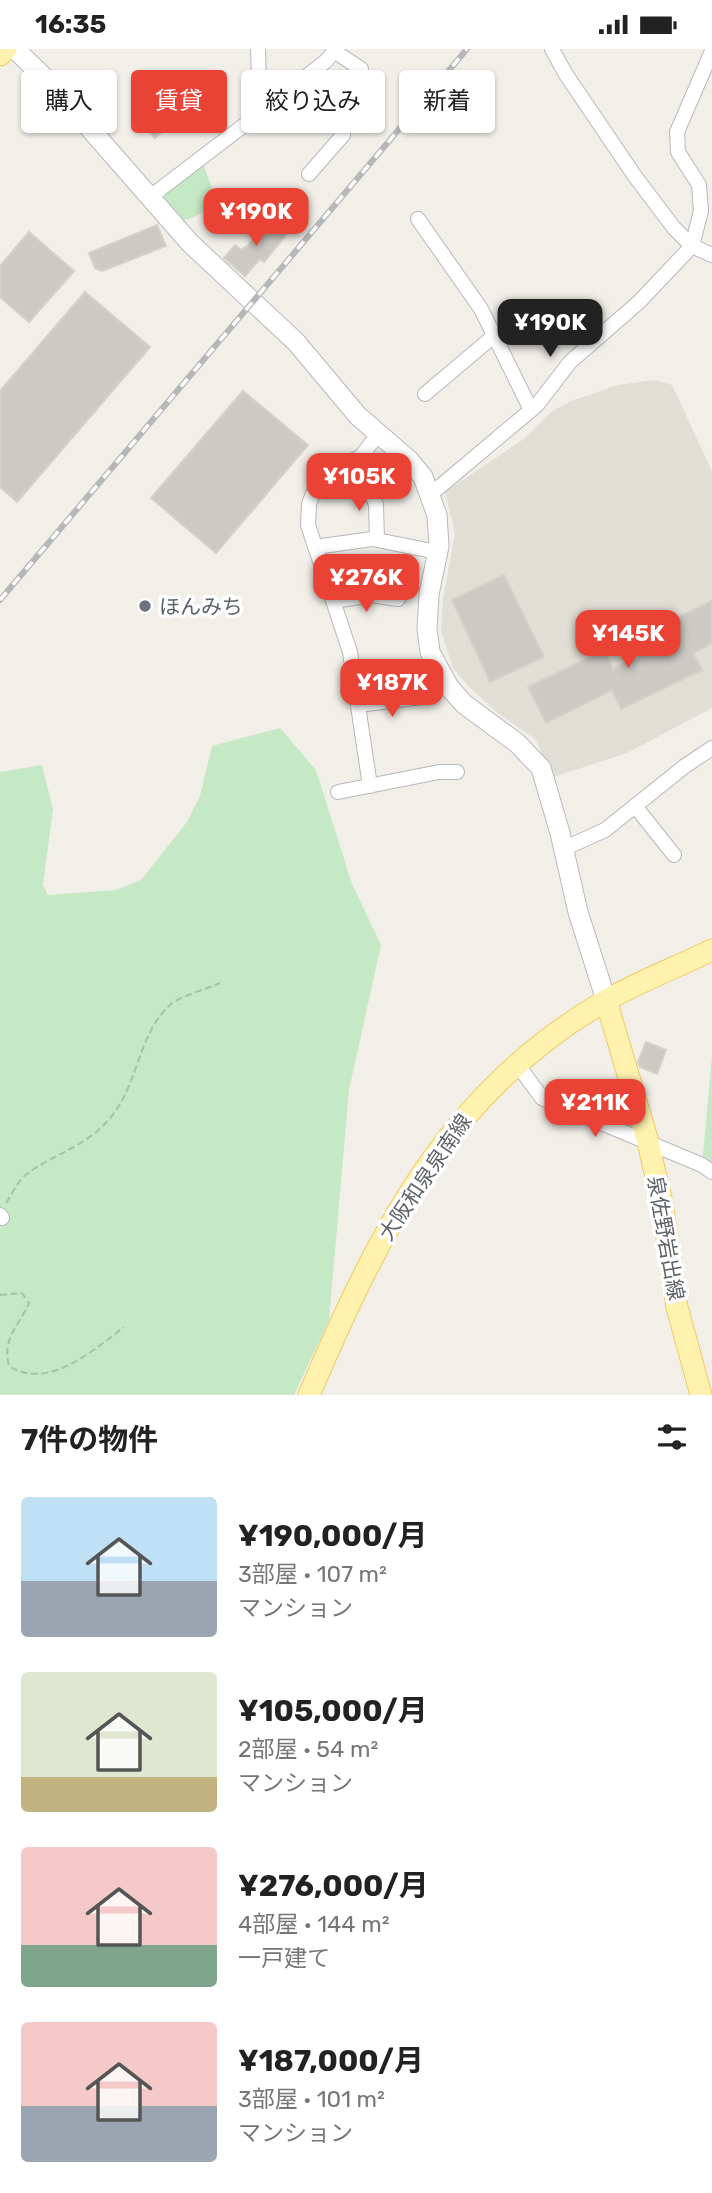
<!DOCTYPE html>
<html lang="ja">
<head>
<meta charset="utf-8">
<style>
  :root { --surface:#fff; --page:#f6f6f6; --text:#222; --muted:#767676; --accent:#ea4335 }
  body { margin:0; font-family:Rubik,"Noto Sans JP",sans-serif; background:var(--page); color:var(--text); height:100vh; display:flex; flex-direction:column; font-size:26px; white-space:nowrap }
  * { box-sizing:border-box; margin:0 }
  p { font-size:23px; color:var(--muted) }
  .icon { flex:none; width:38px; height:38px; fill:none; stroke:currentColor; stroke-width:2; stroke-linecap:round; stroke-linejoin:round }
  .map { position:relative; height:1346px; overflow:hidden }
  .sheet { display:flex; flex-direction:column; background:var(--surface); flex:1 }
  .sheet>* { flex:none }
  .hud { position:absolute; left:21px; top:21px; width:670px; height:63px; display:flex; gap:14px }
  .price { position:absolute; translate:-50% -60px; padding:0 16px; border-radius:14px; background:var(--accent); color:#fff; font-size:23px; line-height:46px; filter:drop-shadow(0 2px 4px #0008) }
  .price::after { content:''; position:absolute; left:50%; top:42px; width:21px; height:16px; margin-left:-10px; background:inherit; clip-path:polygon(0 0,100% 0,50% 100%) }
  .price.selected { background:#222; color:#fff }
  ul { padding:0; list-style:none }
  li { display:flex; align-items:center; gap:21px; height:175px; padding:0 21px }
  li span { display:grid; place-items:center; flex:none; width:196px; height:140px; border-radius:7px; color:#555 }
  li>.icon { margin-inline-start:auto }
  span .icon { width:84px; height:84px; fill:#fffc; stroke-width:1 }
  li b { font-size:30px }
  h2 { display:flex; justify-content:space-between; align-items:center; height:84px; padding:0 21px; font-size:30px }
  .pill { padding:0 24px; border-radius:7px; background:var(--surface); box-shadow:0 2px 5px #0004; font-size:24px; line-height:63px }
  .pill.selected { background:var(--accent); color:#fff }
  .status { display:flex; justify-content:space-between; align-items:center; height:49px; padding:0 35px; background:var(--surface); direction:ltr }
  .status svg { height:19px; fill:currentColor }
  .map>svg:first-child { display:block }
  .education { fill:#e1ded6 }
  .green { fill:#c5e8c5 }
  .building { fill:#cccac5; stroke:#d6d1c6; stroke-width:2 }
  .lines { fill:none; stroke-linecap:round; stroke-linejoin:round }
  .street-casing { stroke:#b5b8bc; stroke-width:16 }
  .secondary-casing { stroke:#b6babf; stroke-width:21 }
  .primary-casing { stroke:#f2c960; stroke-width:23 }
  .path { stroke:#9cc7a9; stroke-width:2; stroke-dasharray:7 3.5; stroke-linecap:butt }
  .street { stroke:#fff; stroke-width:14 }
  .secondary { stroke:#fff; stroke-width:19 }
  .primary { stroke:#fff2af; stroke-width:21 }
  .rail-casing { stroke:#b6b7b8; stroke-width:6 }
  .rail { stroke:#fff; stroke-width:3.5; stroke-dasharray:10; stroke-linecap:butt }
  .worship-dot { fill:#6b7280; stroke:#fff; stroke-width:2.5 }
  .labels { text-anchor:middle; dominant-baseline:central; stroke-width:7; stroke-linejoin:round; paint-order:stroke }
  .worship-label { font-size:21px; fill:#5b616d; stroke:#fff; text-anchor:start }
  .street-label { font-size:21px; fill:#5f6368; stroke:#fff }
</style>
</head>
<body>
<div class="status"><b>16:35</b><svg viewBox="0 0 49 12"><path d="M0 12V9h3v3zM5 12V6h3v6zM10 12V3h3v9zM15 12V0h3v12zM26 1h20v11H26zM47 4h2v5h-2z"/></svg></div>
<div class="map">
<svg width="712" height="1346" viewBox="0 0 712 1346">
  <rect width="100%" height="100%" fill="#f1efe8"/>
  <path class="education" d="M655,331L672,336L712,422V659L627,704L553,728L536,691L498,664L467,636L453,619L441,582L443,550L455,484L445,443L525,389L551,363L569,353L617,336Z"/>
  <path class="green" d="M203,115L218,155L190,170L182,171L165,151V143Z
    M280,679L316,721L352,835L381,896L349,1041L329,1271L294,1346H0V723L42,716L53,760L43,836L48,846L116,841L141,831L187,773L200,747L212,697Z
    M712,1008V1123L702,1116Z"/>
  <path class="building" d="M145,53L168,77L155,89L132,64Z
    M272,168L279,174L275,178L286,186L264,213L260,210L245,227L224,209L235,196L242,201L245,198L246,199Z
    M157,176L166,197L102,222L95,219L89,204Z
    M29,183L74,222L29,273L0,248V217Z
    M85,243L150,298L17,453L0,438V342Z
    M243,342L308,396L216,504L151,449Z
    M504,526L544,608L490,633L452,551Z
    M712,552V594L693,604L702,621L621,660L612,641L546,674L528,638L604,601L613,620L676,589L668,573Z
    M646,993L666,1001L657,1025L640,1018L638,1013Z"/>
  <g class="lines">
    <g class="street-casing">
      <path id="street" d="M258,0L260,64
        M552,0L565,24L634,126L674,179L692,197L712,206
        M309,125L343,86L333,59L361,20L334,2
        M150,148L260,64L326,12L336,0
        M418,170L481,260L531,361
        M425,345L495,286
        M367,431L376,456L377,491
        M431,445L537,356L570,313L639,253L692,197L701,162L699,136L678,103L677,83L712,2
        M315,498L372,490L437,503
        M333,552L372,546L398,550
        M358,656L422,648
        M370,737L350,603L308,476L309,455L322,421L360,409L378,385
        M338,743L439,723H457
        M635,757L674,806
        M563,800L605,781L685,717L712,699
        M517,1015L542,1049L702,1116L712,1123
        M0,1166L2,1169"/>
    </g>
    <g class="secondary-casing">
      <path id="secondary" d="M15,0L50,34L190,194L296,293L358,367L409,411L423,428L437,466L439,497L429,545L427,580L430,603L449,638L464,655L517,694L541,719L560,784L578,863L606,951"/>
    </g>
    <g class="primary-casing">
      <path id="primary" d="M0,6L6,0
        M606,951L648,1093L662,1154L677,1258L701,1346
        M309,1346C378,1185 447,1042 607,951C640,932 677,918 712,901"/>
    </g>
    <path class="path" d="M6,1154C12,1145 19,1130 28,1124C58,1103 86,1098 111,1068C139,1034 138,984 171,955C181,947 207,940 220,934
      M0,1246L22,1244L29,1254C18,1279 2,1288 9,1317C48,1342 94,1301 124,1278"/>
    <use href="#street" class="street"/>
    <use href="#secondary" class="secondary"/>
    <use href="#primary" class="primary"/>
    <g class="rail-casing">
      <path id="rail" d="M0,551L467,0"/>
    </g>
    <use href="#rail" class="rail"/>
  </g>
  <circle class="worship-dot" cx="145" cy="557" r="7"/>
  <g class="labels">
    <g class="worship-label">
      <text x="159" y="557">ほんみち</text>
    </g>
    <g class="street-label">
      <text transform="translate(425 1128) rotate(-56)">大阪和泉泉南線</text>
      <text transform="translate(666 1189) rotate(80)">泉佐野岩出線</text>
    </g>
  </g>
</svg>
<b class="price" style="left:256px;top:199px">¥190K</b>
<b class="price selected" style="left:550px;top:310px">¥190K</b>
<b class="price" style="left:359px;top:464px">¥105K</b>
<b class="price" style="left:366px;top:565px">¥276K</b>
<b class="price" style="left:628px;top:621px">¥145K</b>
<b class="price" style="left:392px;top:670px">¥187K</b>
<b class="price" style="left:595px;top:1090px">¥211K</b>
<div class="hud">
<a class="pill">購入</a>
<a class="pill selected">賃貸</a>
<a class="pill">絞り込み</a>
<a class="pill">新着</a>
</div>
</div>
<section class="sheet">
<h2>7件の物件<svg class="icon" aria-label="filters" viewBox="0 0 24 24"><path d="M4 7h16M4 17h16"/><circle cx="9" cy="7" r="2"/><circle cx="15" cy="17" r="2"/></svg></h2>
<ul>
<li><span style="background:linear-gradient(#bfe0f5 60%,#9aa5b1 0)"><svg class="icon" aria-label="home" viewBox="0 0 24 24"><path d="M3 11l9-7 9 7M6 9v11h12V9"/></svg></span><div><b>¥190,000/月</b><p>3部屋 · 107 m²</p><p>マンション</p></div></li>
<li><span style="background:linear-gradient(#dfe7d0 75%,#c2b280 0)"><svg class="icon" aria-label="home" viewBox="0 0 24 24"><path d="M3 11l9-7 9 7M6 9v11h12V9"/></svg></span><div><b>¥105,000/月</b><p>2部屋 · 54 m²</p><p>マンション</p></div></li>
<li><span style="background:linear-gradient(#f6c9c9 70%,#7fa58c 0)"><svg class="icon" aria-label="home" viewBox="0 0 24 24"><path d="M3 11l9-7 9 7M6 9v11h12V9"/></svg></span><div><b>¥276,000/月</b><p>4部屋 · 144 m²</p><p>一戸建て</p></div></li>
<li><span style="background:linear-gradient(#f6c9c9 60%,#9aa5b1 0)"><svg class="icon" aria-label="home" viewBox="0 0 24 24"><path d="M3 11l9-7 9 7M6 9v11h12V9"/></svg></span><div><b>¥187,000/月</b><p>3部屋 · 101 m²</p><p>マンション</p></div></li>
</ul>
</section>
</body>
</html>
